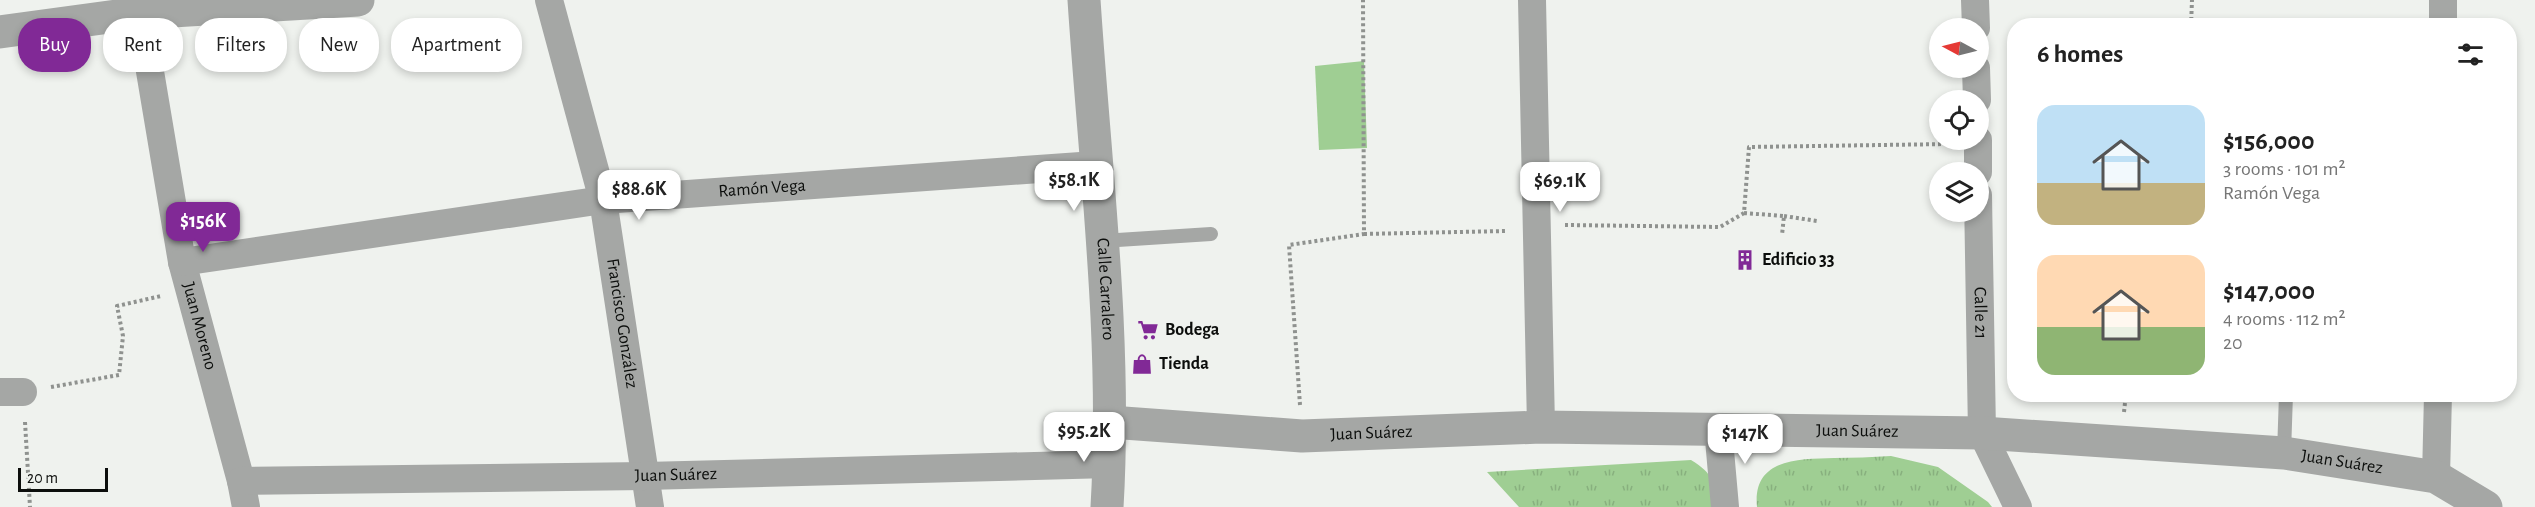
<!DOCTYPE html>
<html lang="en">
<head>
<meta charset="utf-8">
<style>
  :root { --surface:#fff; --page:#f2f2f2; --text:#222; --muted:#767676; --accent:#812996 }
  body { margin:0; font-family:"Alegreya Sans",sans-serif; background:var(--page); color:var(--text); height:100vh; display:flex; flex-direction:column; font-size:22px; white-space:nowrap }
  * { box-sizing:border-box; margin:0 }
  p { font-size:20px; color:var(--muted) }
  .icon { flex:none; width:33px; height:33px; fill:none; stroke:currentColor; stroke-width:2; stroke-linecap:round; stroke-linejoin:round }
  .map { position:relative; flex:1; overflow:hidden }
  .panel { position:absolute; left:2007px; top:18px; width:510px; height:384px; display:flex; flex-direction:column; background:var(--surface); border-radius:24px; box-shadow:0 3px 9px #0003 }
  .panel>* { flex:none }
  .hud { position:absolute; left:18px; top:18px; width:570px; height:54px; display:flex; gap:12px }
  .needle { width:39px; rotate:277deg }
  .controls { position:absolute; left:1929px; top:18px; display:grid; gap:12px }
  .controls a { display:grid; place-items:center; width:60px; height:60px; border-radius:50%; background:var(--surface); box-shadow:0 3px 9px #0003; font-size:30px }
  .scale { position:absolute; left:18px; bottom:15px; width:90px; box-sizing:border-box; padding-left:6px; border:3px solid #0c0e0c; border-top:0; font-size:16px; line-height:21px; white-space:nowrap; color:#0c0e0c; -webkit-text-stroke:4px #eff2ee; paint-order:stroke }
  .price { position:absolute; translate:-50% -51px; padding:0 14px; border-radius:12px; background:#fff; color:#222; font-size:20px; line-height:39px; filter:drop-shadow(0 2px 3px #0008) }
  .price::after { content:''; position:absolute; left:50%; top:36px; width:18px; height:14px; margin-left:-9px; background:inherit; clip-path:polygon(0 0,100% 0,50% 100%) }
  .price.on { background:var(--accent); color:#fff }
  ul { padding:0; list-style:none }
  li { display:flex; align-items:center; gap:18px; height:150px; padding:0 30px }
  li span { display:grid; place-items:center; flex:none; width:168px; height:120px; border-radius:18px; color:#555 }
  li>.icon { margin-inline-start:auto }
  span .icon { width:72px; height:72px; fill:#fffc; stroke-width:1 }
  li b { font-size:26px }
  h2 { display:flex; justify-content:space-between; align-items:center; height:72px; padding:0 30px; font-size:26px }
  .tag { padding:0 21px; border-radius:24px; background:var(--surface); box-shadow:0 3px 9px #0003; font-size:21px; line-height:54px }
  .tag.on { background:var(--accent); color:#fff }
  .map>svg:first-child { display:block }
  .grass { fill:url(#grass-tufts) }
  .green { fill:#9fce93 }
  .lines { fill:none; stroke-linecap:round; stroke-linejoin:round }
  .path { stroke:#8f928f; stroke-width:4; stroke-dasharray:3 3; stroke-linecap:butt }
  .service { stroke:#a5a7a5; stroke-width:14 }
  .minor { stroke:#a5a7a5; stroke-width:28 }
  .tertiary { stroke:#a5a7a5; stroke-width:33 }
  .labels { text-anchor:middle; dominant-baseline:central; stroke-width:5; stroke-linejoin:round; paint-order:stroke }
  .street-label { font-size:18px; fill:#0c0e0c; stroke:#eff2ee }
  .poi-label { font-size:18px; font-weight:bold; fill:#0c0e0c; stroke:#eff2ee; text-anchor:start }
</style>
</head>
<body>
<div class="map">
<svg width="2535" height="507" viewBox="0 0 2535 507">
  <defs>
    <pattern id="grass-tufts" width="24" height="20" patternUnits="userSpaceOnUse" patternTransform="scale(1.5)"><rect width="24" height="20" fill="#9fce93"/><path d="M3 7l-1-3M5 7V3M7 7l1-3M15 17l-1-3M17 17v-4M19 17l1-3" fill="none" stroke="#88b07e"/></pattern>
  </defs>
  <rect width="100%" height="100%" fill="#eff2ee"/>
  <path class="grass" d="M1891,456L1938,467L1988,502L1992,507H1757C1752,458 1799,459 1834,458C1853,458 1872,457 1891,456Z
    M1691,460C1714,474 1714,482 1717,507H1519L1487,472Z"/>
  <path class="green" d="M1364,61L1367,148L1319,150L1315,66Z"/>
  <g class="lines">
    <path class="path" d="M2191,26L2192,0
      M1744,213L1784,216L1782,235
      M1784,216L1817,221
      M1565,225L1720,227L1744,213L1749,147L1948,144
      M1364,234L1507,231
      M51,387L119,375L123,336L117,306L161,296
      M1300,405L1289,245L1364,234L1363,0
      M2124,412L2126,394
      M25,422L30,507"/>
    <path class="service" d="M1102,241L1211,234
      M2284,453L2286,394"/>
    <g class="minor">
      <path id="s1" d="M138,0L182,262L241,481L246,507"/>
      <path id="s2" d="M549,0L603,200L650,507"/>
      <path d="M1532,0L1541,427"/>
      <path d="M1975,0L1976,28"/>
      <path d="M2443,26V0"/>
      <path d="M1976,68L1977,100"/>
      <path d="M1978,140V172"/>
      <path id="s3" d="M1978,195L1982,433L2018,507"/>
      <path id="s4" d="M182,262L603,200L1095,165"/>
      <path d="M0,392H23"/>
      <path d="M1718,428L1725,507"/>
      <path d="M2436,477L2438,394"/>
      <path id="s5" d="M241,481L645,476L1110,464"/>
    </g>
    <g class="tertiary">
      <path id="s6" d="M1084,0C1095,167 1117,340 1107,507"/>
      <path d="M0,32L139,13L358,0"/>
      <path id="s7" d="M1110,422L1302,436L1541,427L1982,433L2284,453L2436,477L2486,507"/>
    </g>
  </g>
  <defs>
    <g id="building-bare" transform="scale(1.62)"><path d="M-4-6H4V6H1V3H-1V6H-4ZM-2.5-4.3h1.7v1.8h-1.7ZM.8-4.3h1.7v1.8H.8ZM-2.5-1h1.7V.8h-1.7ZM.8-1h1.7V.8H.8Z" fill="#812996" stroke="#eff2ee" stroke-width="2.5" paint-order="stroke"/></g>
    <g id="supermarket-bare" transform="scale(1.62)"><path d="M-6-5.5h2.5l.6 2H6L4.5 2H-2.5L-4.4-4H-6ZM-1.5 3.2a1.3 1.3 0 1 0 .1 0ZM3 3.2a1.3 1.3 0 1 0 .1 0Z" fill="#812996" stroke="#eff2ee" stroke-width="2.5" paint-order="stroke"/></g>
    <g id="shop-bare" transform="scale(1.62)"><path d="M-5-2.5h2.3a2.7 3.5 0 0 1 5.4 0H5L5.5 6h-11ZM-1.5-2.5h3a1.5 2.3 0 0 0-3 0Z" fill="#812996" stroke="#eff2ee" stroke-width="2.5" paint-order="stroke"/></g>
  </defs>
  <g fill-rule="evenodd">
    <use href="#building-bare" x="1745" y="260"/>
    <use href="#supermarket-bare" x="1148" y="330"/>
    <use href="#shop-bare" x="1142" y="364"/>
  </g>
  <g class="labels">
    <g class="street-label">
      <text stroke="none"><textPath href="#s4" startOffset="585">Ramón Vega</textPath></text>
      <text stroke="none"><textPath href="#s6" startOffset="290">Calle Carralero</textPath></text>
      <text stroke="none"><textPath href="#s3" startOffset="118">Calle 21</textPath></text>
      <text stroke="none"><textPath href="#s2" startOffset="332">Francisco González</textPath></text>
      <text stroke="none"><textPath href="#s1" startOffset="332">Juan Moreno</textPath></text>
      <text stroke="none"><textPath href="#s7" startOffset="748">Juan Suárez</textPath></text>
      <text stroke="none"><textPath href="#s7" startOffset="262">Juan Suárez</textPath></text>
      <text stroke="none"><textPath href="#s7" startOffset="1234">Juan Suárez</textPath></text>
      <text stroke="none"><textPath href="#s5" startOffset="435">Juan Suárez</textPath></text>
    </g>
    <g class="poi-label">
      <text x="1762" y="260">Edificio 33</text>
      <text x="1165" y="330">Bodega</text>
      <text x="1159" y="364">Tienda</text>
    </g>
  </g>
</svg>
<div class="controls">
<a><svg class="needle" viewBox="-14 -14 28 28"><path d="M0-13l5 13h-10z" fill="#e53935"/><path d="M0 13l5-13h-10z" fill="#767676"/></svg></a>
<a><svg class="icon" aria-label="locate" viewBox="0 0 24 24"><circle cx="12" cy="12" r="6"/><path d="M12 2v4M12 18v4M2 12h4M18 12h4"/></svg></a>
<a><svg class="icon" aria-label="layers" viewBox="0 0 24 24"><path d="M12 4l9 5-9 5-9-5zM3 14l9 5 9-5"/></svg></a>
</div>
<div class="scale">20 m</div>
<b class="price" style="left:1074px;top:212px">$58.1K</b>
<b class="price" style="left:1560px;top:213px">$69.1K</b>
<b class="price" style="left:639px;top:221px">$88.6K</b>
<b class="price on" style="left:203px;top:253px">$156K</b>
<b class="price" style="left:1084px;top:463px">$95.2K</b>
<b class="price" style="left:1745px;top:465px">$147K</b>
<div class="hud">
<a class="tag on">Buy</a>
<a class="tag">Rent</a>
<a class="tag">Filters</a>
<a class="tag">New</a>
<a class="tag">Apartment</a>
</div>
<section class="panel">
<h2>6 homes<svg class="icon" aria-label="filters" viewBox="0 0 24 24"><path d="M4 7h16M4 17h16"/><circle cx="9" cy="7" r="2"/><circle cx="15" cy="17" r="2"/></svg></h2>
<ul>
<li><span style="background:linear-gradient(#bfe0f5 65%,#c2b280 0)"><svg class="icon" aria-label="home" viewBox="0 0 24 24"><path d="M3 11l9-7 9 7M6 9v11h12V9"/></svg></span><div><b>$156,000</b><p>3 rooms · 101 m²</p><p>Ramón Vega</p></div></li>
<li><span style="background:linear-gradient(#ffd9b3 60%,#8fb573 0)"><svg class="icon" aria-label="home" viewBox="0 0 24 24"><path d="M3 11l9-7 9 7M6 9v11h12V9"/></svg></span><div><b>$147,000</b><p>4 rooms · 112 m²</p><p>20</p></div></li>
</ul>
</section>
</div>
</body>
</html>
